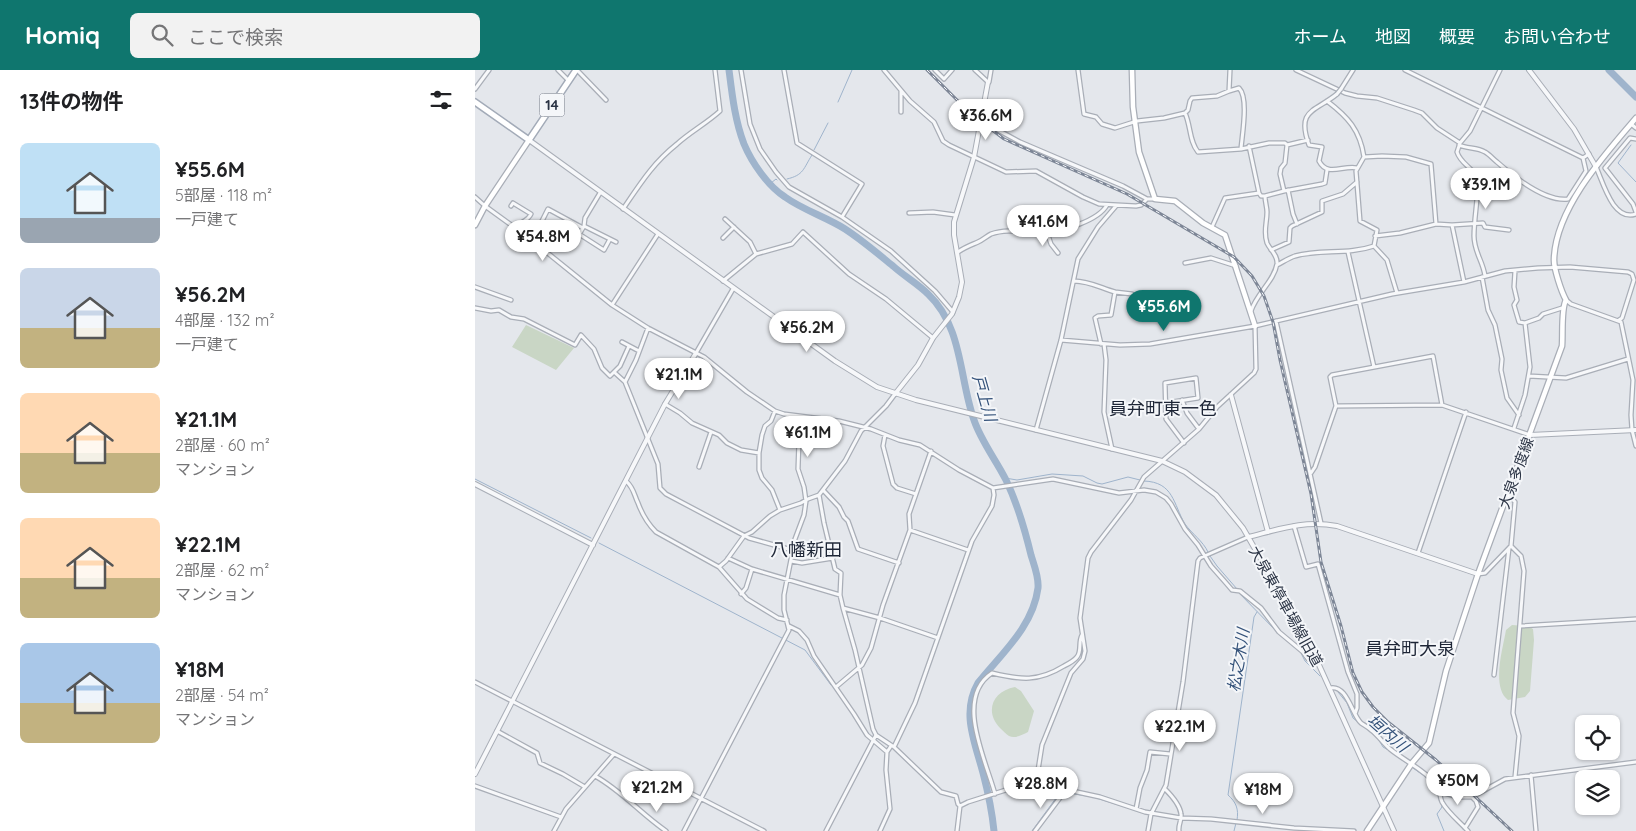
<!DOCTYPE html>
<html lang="ja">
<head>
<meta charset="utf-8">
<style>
  :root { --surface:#fff; --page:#f2f2f2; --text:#202124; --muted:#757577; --accent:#0f766e }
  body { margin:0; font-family:Quicksand,"Noto Sans JP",sans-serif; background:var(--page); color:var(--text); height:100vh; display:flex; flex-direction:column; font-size:19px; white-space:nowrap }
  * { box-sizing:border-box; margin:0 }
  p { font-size:16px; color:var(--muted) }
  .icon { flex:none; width:28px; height:28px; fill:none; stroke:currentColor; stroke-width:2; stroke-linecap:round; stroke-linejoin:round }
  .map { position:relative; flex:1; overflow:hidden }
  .drawer { display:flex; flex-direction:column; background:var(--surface); width:475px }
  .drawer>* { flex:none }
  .fabs { position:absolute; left:1100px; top:645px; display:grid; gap:10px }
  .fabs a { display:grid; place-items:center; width:45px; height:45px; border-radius:8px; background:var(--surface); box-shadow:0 1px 4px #0004; font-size:25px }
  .price { position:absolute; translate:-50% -42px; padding:0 11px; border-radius:18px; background:#fff; color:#222; font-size:16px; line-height:32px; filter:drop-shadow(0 1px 2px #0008) }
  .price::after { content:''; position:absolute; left:50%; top:30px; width:15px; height:11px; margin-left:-8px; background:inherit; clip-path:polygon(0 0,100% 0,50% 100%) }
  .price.selected { background:var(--accent); color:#fff }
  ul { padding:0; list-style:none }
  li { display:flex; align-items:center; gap:15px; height:125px; padding:0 20px }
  li span { display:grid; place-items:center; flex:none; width:140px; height:100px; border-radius:8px; color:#555 }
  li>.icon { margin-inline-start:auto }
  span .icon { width:60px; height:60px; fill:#fffc; stroke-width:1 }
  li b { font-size:21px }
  h2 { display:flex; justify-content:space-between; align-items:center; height:60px; padding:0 20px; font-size:21px }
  header { display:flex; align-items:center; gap:30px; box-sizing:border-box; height:70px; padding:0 25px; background:var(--accent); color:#fff }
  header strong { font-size:24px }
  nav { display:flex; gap:28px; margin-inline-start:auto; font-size:18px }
  .search { width:350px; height:45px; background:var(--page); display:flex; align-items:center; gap:12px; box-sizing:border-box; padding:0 18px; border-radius:8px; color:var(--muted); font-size:19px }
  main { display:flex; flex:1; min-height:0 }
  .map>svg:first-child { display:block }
  .green { fill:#c9d6c5 }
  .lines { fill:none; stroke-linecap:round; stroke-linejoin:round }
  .stream { stroke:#9fb4cc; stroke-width:1 }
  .river { stroke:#9fb4cc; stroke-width:7 }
  .minor-casing { stroke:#a9aeb7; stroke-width:5.5 }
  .tertiary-casing { stroke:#a9aeb7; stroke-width:6 }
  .secondary-casing { stroke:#a9aeb7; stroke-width:7 }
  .primary-casing { stroke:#a3abb8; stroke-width:8 }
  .minor { stroke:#f7f8fa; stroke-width:3 }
  .tertiary { stroke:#f7f8fa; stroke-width:4 }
  .secondary { stroke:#fff; stroke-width:4.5 }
  .primary { stroke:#fff; stroke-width:5 }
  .rail-casing { stroke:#7d8696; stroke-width:3 }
  .rail { stroke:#f4f6f9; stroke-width:1; stroke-dasharray:4; stroke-linecap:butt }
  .minor-bridge-casing { stroke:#a9aeb7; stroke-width:5.5; stroke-linecap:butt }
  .minor-bridge { stroke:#f7f8fa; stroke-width:3 }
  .labels { text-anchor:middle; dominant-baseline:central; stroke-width:4; stroke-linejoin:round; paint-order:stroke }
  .shield { fill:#f4f6f9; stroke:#676e7b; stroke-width:1 }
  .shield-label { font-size:14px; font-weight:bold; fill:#2b3445 }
  .street-label { font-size:15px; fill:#2b3445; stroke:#f4f6f9 }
  .water-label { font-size:16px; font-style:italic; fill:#34527a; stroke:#f4f6f9 }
  .quarter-label { font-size:18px; fill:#1d2536; stroke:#f4f6f9 }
</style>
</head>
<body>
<header>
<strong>Homiq</strong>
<div class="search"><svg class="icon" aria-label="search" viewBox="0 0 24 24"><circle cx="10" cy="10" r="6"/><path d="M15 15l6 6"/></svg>ここで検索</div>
<nav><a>ホーム</a><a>地図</a><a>概要</a><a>お問い合わせ</a></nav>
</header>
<main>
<section class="drawer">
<h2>13件の物件<svg class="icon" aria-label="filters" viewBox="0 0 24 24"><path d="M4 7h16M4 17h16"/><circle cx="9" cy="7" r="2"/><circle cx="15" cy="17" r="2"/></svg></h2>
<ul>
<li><span style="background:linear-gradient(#bfe0f5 75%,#9aa5b1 0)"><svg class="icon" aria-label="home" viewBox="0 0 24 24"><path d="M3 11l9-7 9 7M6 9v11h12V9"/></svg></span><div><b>¥55.6M</b><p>5部屋 · 118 m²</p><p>一戸建て</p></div></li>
<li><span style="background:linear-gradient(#c9d6e8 60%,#c2b280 0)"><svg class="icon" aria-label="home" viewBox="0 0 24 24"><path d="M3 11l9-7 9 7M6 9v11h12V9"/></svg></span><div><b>¥56.2M</b><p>4部屋 · 132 m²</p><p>一戸建て</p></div></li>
<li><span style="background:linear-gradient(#ffd9b3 60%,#c2b280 0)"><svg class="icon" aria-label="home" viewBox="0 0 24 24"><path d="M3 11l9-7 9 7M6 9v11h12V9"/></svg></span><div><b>¥21.1M</b><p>2部屋 · 60 m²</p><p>マンション</p></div></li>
<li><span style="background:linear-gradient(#ffd9b3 60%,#c2b280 0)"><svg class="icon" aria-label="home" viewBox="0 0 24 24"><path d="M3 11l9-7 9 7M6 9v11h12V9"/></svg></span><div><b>¥22.1M</b><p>2部屋 · 62 m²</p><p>マンション</p></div></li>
<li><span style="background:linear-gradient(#a9c7e8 60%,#c2b280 0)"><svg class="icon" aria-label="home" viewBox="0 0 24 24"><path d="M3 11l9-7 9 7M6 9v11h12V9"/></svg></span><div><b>¥18M</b><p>2部屋 · 54 m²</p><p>マンション</p></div></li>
</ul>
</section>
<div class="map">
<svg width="1161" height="761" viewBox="0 0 1161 761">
  <rect width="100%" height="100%" fill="#e4e7ec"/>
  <path class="green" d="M51,255L99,278L81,300L37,277Z
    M1037,555L1053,556L1058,559L1059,570L1055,621L1050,627L1033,630C1016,617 1028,578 1031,560Z
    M540,617L546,621L559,641L553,662C547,665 540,669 534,666C531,664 527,660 525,658C509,641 518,621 540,617Z"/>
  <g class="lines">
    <path class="stream" d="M363,32L377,0
      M1156,75L1143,93L1161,112
      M339,80L353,53
      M312,109C329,105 328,99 337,85
      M296,113L301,109L302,110
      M530,408L542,410L577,404L608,406L622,413L627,414L653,407L665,410
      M0,409L116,468
      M669,411C699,412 698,434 710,454C717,464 728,471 733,482
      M124,473L330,580L356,615
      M735,486L742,496L762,519
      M764,523L803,563
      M825,581L830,591L845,606
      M863,622L872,633L878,648L884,653
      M887,655L902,667L908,677L915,681
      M924,688L933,694
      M938,698L955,710
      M588,722L618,727L666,742
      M966,733L967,737L962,744L969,761
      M710,750H733
      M762,750C764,739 761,732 753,725L779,547L782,542
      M789,756L838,761
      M557,761L584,724
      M759,761L761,753"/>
    <path class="river" d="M254,0C257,24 260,51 269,74C277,93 293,116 310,127C328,140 351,147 370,159C387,170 402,183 418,196C429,206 443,214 453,224C488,257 484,308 499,350C506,371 521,390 531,410C542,433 550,460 556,485C559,495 564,507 563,518C558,557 526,584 503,613C486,643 500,672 508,703C513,722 517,741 519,761
      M1134,0L1161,27"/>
    <g class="minor-casing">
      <path id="minor" d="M83,0L94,11
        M102,0L131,30
        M266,0L275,54L285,79L301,102L314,117L367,147L416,181L460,221L478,242
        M309,0L322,73L387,114L367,147
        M409,0L435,31L459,52L468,71L474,75L531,102L561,101L608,127L624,134L661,136L666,135L672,129
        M460,0L469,9L477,0
        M500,0L513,12
        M603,0L609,44L621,47L627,54L640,58L662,51L689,48L710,43L713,40L715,31L717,28L742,26L754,21
        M821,0L870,23L882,26L902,28L939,40L947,43L962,58L985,73
        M930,0L1108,88
        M514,12L516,0
        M0,19L14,0
        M866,19L878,0
        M426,21V42
        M862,24C840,42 821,39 834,75L847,77L844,91C852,107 868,95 882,98
        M852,31C873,47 885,60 889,87
        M710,43C716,56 714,71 723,82L766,79C767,65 774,28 764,18L754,21L755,0
        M507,48L521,59L545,72L648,116L672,129H680
        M1156,54L1161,58
        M1161,69L1155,68L1130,98L1158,134L1161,142
        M984,75C993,79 1002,77 1010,82C1014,84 1018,89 1022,92C1038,106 1070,132 1093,129L1111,101L1108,88L1114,84
        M774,76L784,123L786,126H790
        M766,79L794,73H810L812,75
        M1121,97C1128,112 1138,152 1161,144
        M813,120L818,144L822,154
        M809,121L805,104L806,98L810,93L812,75L833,70
        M0,127L10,136L54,168L137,235L173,258L229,287L272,322L300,341L309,344L364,351L396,359L424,370L445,375L484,400L518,418L578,409L644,423L669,420L681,422L691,428L696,434L710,459L723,475L736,496L751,513L757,520L765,521L786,538L804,562L828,582L833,589L837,591H843
        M36,136L38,133L56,144C53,151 45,152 40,158
        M148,139C165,114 178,93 202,74C215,62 232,53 245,41L240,0
        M434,143L458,142L480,145
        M250,149L275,172L281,184
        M67,151L73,139L108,158
        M977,155L989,212
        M109,156L141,172
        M737,157L750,128L784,123
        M572,162L576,174L583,183
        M104,164L129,180L135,169
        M900,166L925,163L961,154L977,155L1008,153L1010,157L1034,160
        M54,168L67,151L101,170L109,156L110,148L125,123
        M248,168L259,157
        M899,176L902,160L885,151L881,101L889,87L907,86L931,87L956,94L961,154
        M899,176L912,190L922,223
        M796,180L814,172L815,158L817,156L847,142V131L868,124L882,112
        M483,182C490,177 496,175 503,172C508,170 512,166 516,164C533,158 554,163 571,162C588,161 623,151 632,135
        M873,182L899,297
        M710,193L736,188L761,196
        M802,195C808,192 814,188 820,186C846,179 873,185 899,176
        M1040,201L1039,217L1042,230L1039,235L1044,252L1050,253L1064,248L1068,244L1087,238
        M1010,206C1008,191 999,182 999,166C999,149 1003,129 1003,111C1000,98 986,95 982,82L985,73L995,61L1025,0
        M1007,207L1013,240L1020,255L1027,289L1026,300L1032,328L1044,345
        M248,211L281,184L317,174L328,162L374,204L411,229L458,268
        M599,211C614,211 626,218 640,222L636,245L623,246L620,248L626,274
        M0,217L36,230
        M640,222L657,224
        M1091,230L1096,234L1146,252L1158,310L1156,345L1157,360L1161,376
        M137,235L183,164
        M0,238L16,241L24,240L36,247L49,249L100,275L106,265L119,279L127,298L135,306L139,302L150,312L183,394L185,418L191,424L274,468L317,480
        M776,241C782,223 799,211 802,194C803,185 795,180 792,173C788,162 792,153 792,142C792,137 790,132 790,126L809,121L847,114L850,113L852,100
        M801,251L846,453
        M586,270L645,275L675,274L780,256L917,224L989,212L1030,201L1063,198L1095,197L1153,202L1157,204L1159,210L1147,248L1144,250
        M147,272L164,281
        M629,274L631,290L629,342L637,379
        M221,283L258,219
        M139,302L145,296L154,276
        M1054,306L1091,308L1153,289
        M150,312L161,290L173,258
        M707,330L712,343L724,359
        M691,333L723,328L721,308L690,313L691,349L709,373
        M190,334L205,343L217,353L244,365L252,373L266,380L284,383
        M861,336L967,335L1055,365
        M300,341L296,351L290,356L287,365L284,383V400L287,408L297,420L305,440
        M1039,358L1050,325L1055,297L1050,253
        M561,360L586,270L603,189L623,157L641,136
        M410,365L408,376L418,414L422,418L441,424
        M353,372L364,351
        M224,397L236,362
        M836,403L840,397L861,336L855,307L857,305L958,286L967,335
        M151,411C159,418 159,425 163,433C167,444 173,454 181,462L244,497L272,529L303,548L312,550
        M348,420L364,437L369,447L373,451L383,479L424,493
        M344,425L349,453L360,499L366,503L365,525L368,538L380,580L398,659L401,665L419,677L466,722L481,726L483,734L485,736L482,761
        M819,456L831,497L843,494L873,602L882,624V638L880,644
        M435,460L493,480
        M1036,476L1046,486L1049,501L1038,643L1044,666L1040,707
        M943,483L991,342
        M253,488L277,499L365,525
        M316,491L327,493L358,488
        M244,497L251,491L269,466L277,462L295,446L305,440L326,433L333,429L344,425L370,391L386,361L411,336L420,324
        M1003,504L1010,503L1036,476L1040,432L1033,424
        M266,524L271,518L277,499
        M368,538L405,548L463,568
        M314,556L324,561L332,570L339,586L379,644L392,665L412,682
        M1045,556L1161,549
        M1019,605L1034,478
        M0,612L289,761
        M361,617L387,595L396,578L408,535L435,460L434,444L456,381
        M855,618C872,614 877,645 886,653C889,655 893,657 896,660C903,665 908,673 915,679C930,691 948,699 961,714C966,720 964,726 967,732C973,743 985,752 993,761
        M22,661L62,683L65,693L88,704L110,717
        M419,677L440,633L497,471L517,436L519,425L518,418
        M1056,705L1061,761
        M120,706C147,721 166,744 191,761
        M561,713L567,675L596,603L608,589L610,581L605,548L613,488L616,482L656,430L669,407L724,359L742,337L779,303L781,299L780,256
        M0,716L86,747
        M690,719C696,725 705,735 706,744C707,751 703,754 704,761
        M966,722L983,727H997L1030,709L1161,692
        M520,724C511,690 479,628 517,603C546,610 563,612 589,596C593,594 599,591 602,587C607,581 603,572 607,565
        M485,736L493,732L556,712L625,727L670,742L706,748L736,749L819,758L879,761
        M661,739L665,718L672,700L675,682L695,684
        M990,758L1003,737L1001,731L997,727
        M79,761L91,739L139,684
        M209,761L314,560L309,540V525L320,469L329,445L331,431L329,417L323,399L324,370L317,357L319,346
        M351,761L401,665
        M405,761L415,739L411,700L412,682L416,676
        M560,761L587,725L585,720
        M673,761L676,744L691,715L708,612L723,491L725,488L773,467"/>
    </g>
    <g class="tertiary-casing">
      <path id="tertiary" d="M1054,0L1099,59L1121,97
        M54,70L360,291L402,317L441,330L687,391L710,402L741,425L768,458L835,575L919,761
        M420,324L443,295L458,268L477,244L484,227L487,212L479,165V152L499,87L513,12
        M756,325L793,462
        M1055,365L1161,360
        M0,414L118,475
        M773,467C805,459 829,450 862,456L1003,504
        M0,704L190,334L221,283"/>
    </g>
    <g class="secondary-casing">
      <path id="secondary" d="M657,0L658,37L664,82L680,129L700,131L728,153L750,165L780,256
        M0,155L10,136L54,70
        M892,761L937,693L954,673L971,601L1003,504L1087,276C1088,265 1086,238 1091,230C1086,221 1079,199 1079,190C1080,139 1130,84 1161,48"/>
    </g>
    <g class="primary-casing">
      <path id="primary" d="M0,32L54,70L101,0"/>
    </g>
    <use href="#minor" class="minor"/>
    <use href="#tertiary" class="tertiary"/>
    <use href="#secondary" class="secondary"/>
    <use href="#primary" class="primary"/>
    <g class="rail-casing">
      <path id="rail" d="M452,0L496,44L529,69L652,124L759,187L777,206L789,226L798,252L805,290L836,424L846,492L866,556L878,603L887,622L898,637L913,652L961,690L1037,761"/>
    </g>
    <use href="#rail" class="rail"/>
    <g class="minor-bridge-casing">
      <path id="minor-bridge" d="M862,24L866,19"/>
    </g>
    <use href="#minor-bridge" class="minor-bridge"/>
  </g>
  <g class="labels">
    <rect class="shield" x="64.5" y="23.5" width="25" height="23" rx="4"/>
    <g class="shield-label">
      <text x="77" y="35">14</text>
    </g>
    <g class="street-label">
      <text transform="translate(1041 403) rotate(-70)">大泉多度線</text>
      <text transform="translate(811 536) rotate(61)">大泉東停車場線旧道</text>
    </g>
    <g class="water-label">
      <text transform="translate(510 328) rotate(74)">戸上川</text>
      <text transform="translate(763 590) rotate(-81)">松之木川</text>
      <text transform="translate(913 663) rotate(41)">垣内川</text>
    </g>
    <g class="quarter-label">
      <text x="688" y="338">員弁町東一色</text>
      <text x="331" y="479">八幡新田</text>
      <text x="935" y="578">員弁町大泉</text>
    </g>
  </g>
</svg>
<div class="fabs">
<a><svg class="icon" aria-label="locate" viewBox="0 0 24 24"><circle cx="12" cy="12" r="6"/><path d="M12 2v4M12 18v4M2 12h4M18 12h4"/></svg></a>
<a><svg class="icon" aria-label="layers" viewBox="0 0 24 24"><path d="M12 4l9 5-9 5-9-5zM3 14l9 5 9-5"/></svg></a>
</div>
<b class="price" style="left:511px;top:71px">¥36.6M</b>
<b class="price" style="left:1011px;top:140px">¥39.1M</b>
<b class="price" style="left:568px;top:177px">¥41.6M</b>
<b class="price" style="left:68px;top:192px">¥54.8M</b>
<b class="price selected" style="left:689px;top:262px">¥55.6M</b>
<b class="price" style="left:332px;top:283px">¥56.2M</b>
<b class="price" style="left:204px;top:330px">¥21.1M</b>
<b class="price" style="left:333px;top:388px">¥61.1M</b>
<b class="price" style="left:705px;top:682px">¥22.1M</b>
<b class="price" style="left:983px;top:736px">¥50M</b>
<b class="price" style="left:566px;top:739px">¥28.8M</b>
<b class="price" style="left:182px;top:743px">¥21.2M</b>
<b class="price" style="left:788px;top:745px">¥18M</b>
</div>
</main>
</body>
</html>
